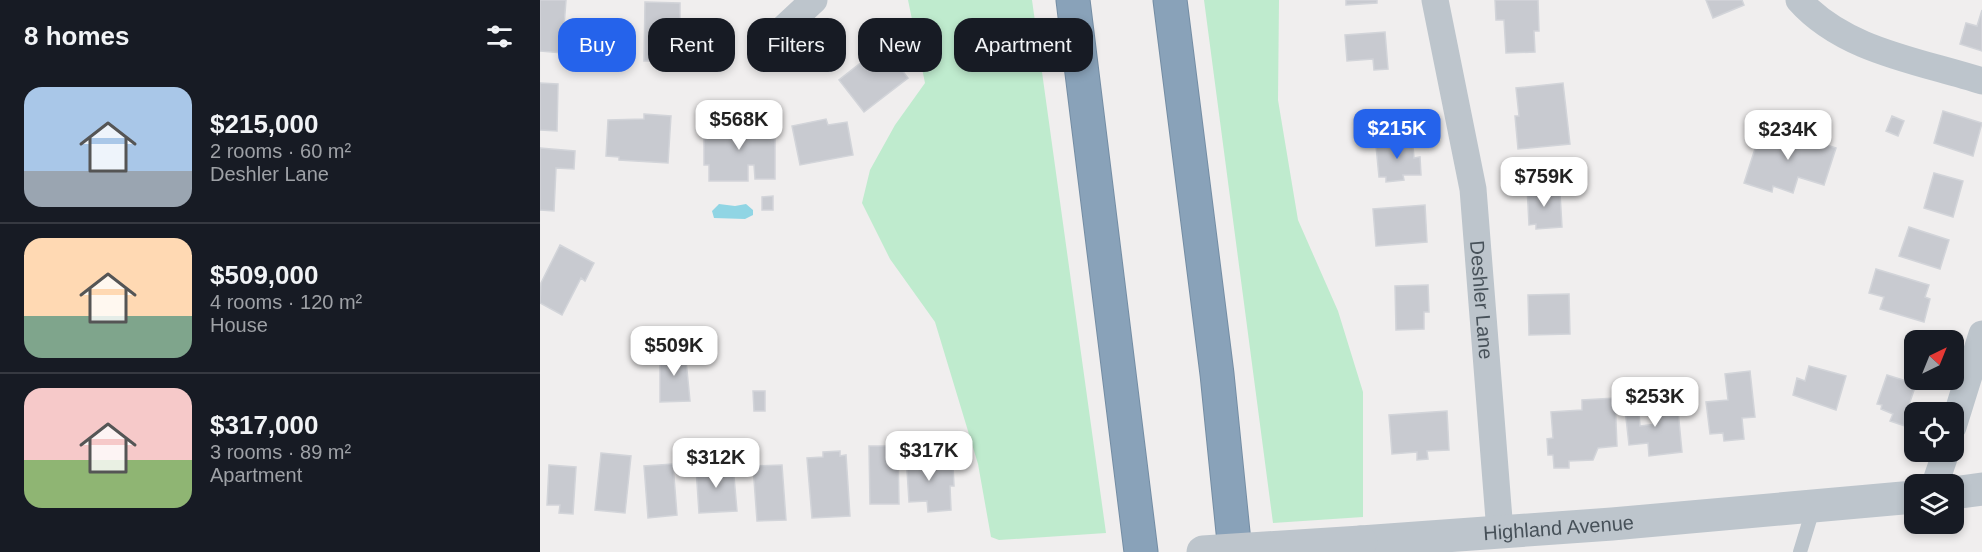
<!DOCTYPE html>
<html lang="en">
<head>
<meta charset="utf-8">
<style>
  :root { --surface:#171b24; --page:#242831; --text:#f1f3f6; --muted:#9ea1a6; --line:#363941; --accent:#2563eb }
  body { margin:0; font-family:Helvetica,sans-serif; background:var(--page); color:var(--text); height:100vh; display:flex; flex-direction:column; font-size:22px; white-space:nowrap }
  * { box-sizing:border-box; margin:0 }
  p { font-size:20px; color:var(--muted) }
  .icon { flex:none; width:33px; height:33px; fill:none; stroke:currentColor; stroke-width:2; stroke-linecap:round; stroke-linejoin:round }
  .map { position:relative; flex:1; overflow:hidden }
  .sheet { display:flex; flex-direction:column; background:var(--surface); width:540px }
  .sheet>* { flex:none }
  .top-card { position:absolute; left:18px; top:18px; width:570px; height:54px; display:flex; gap:12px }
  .needle { width:39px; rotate:43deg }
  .controls { position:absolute; left:1364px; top:330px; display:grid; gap:12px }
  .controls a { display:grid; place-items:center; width:60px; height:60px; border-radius:12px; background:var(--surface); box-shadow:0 3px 9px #0003; font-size:30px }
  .price { position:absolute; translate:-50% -51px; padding:0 14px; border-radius:12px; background:#fff; color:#222; font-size:20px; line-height:39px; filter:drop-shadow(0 2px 3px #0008) }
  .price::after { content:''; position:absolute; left:50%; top:36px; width:18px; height:14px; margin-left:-9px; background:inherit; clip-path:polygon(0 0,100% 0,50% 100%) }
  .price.selected { background:var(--accent); color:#fff }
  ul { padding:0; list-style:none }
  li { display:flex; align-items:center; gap:18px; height:150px; padding:0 24px }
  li+li { border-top:2px solid var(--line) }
  li span { display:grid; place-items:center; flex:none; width:168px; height:120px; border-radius:18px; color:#555 }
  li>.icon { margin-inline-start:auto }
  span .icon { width:72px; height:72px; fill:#fffc; stroke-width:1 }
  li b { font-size:26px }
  h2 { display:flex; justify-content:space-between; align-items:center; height:72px; padding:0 24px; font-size:26px }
  .chip { padding:0 21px; border-radius:18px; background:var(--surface); box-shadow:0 3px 9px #0003; font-size:21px; line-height:54px }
  .chip.selected { background:var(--accent); color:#fff }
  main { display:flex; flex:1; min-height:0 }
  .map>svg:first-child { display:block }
  .green { fill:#bfebce }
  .water { fill:#90d5e4 }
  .building { fill:#c8cad0; stroke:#d2d4d9; stroke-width:1.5 }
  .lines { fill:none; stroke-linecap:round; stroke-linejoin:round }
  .motorway-casing { stroke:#748da4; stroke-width:35 }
  .service { stroke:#bdc5cc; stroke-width:14 }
  .minor { stroke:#bdc5cc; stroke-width:27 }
  .tertiary { stroke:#bdc5cc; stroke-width:33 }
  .motorway { stroke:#89a2b9; stroke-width:33 }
  .tertiary-bridge { stroke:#bdc5cc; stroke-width:33 }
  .labels { text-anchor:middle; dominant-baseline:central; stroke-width:5; stroke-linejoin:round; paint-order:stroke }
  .street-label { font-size:20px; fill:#475159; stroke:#fff }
</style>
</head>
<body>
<main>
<section class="sheet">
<h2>8 homes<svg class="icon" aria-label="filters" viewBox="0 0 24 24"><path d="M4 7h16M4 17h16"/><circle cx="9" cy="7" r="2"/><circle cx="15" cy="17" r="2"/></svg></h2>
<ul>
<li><span style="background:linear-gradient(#a9c7e8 70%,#9aa5b1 0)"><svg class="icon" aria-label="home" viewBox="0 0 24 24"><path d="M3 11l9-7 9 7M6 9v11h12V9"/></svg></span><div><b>$215,000</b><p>2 rooms · 60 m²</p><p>Deshler Lane</p></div></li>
<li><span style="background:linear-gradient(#ffd9b3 65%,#7fa58c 0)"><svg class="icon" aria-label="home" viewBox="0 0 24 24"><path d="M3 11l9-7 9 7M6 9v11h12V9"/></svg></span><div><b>$509,000</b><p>4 rooms · 120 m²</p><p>House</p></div></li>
<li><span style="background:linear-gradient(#f6c9c9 60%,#8fb573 0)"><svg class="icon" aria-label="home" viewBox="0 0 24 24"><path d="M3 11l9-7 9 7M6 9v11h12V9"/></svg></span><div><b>$317,000</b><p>3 rooms · 89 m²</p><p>Apartment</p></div></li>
</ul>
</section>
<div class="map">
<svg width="1442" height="552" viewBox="0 0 1442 552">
  <rect width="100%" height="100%" fill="#f0eeee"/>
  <path class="green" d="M368,0H492L566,533L459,540L451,537L438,464L395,322L350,259L322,203L330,170L355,125L385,83Z
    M664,0H739L738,100L758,220L798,311L823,392V517L733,523Z"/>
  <path class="water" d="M179,204L195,206L206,204L213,210V215L205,219L174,218L172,211Z"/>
  <path class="building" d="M0,0H26L22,53L0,51Z
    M806,0H837V3L806,5Z
    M955,0H998L999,31H994L995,52L966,53L964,20H956Z
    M1166,0H1202L1204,5L1173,18Z
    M105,2L140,3V35H146V61H104Z
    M1442,10V51L1420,44L1426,23L1437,26Z
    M845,32L848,69L834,70L833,59L807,61L805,35Z
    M341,43L368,78L324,112L299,80L323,61L320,58Z
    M0,83L18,84L17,131L0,130Z
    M1023,83L1030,144L978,149L975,116H979L976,88Z
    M1403,111L1442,123L1433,156L1394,143Z
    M104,114L131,116L128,163L79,160V157L66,156L68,120L104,119Z
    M1352,116L1364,121L1358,136L1346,131Z
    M286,119L288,125L307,122L313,155L260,165L252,126Z
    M220,121H228L235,128V179H215L214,165H208V181H169V165H164V123L207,122V128H214Z
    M1223,124L1296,148L1284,185L1258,177L1253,193L1233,186L1232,192L1204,183Z
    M862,135L863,147L873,146L874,158L880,157L881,175H863L864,180L846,182V177H839L836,146H845L844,137Z
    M0,148L35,151L34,169L16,168L14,211L0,210Z
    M1394,173L1423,181L1413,217L1384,208Z
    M1006,185V194L1020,193L1022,227L996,229V224L989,225L987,186Z
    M233,196V210H222V197Z
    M885,205L887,242L836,246L833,209Z
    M1369,227L1409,240L1400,269L1359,256Z
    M20,245L54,263L45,281L41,278L22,315L0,303L1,283Z
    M1336,269L1389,285L1385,297L1390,299L1384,322L1340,309L1344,297L1329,293Z
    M888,285L889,312H884V329L856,330L855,286Z
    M1029,294L1030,334L989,335L988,295Z
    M145,350L150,401L120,402V351Z
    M1269,366L1306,376L1296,410L1253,395L1257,378L1265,381Z
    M1210,371L1215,417L1202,418L1204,439L1184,441L1183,433L1170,434L1166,402L1188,400L1185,374Z
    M1347,375L1376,384L1366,414L1372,416L1368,427L1350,421L1353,414L1341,409L1342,405L1337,404Z
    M213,391H225V411H214Z
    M1075,398L1077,446L1058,448L1053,460L1029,461V468H1014L1013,455H1008L1007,439L1013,438L1011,412L1042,410V400Z
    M1098,399L1100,426L1117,424L1115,403L1137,400L1142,452L1109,456L1108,443L1089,445L1084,400Z
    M907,411L909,450L887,451L888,459L877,460V452L852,454L849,415Z
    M329,446H358L359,504H330Z
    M300,451V456L306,455L310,516L272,518L267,458L283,457V452Z
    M388,452L389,467L413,465L414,486H410L411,510L388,512L387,501L369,502L366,454Z
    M61,453L91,456L85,513L55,510Z
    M133,464L137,515L108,518L104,466Z
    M9,465L36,467L33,514L19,513L20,505H7Z
    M193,465L197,511L159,513L156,468Z
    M242,465L246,520L217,521L213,466Z"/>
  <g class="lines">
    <g class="motorway-casing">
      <path id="motorway" d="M533,0L601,552
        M630,0L677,374L695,552"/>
    </g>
    <path class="service" d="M1260,552L1274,506"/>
    <g class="minor">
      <path id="s1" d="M895,0L933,189L960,532"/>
      <path d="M1259,0C1304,51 1380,61 1442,81"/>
      <path d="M230,41L274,0"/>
      <path d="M1413,427L1442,334"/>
      <path d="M1395,484L1406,452"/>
    </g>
    <g class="tertiary">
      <path d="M1413,493L1442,489"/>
      <path id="s2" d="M821,542L1072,524L1374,497"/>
    </g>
    <use href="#motorway" class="motorway"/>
    <path class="tertiary-bridge" d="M663,552L821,542"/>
  </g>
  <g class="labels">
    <g class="street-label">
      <text stroke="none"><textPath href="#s1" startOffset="304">Deshler Lane</textPath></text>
      <text stroke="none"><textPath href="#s2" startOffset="198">Highland Avenue</textPath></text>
    </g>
  </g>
</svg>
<div class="controls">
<a><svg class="needle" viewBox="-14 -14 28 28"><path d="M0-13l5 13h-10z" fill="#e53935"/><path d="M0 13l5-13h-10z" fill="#9ea1a6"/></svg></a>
<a><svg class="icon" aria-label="locate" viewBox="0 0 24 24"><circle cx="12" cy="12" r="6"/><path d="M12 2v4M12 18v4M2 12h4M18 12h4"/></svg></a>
<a><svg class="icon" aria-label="layers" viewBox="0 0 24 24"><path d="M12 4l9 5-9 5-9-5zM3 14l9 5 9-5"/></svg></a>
</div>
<b class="price" style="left:199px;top:151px">$568K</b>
<b class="price selected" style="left:857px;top:160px">$215K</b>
<b class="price" style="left:1248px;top:161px">$234K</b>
<b class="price" style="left:1004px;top:208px">$759K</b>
<b class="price" style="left:134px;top:377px">$509K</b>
<b class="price" style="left:1115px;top:428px">$253K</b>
<b class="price" style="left:389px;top:482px">$317K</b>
<b class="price" style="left:176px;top:489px">$312K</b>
<div class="top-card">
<a class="chip selected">Buy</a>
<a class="chip">Rent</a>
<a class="chip">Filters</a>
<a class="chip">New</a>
<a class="chip">Apartment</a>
</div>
</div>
</main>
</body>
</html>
